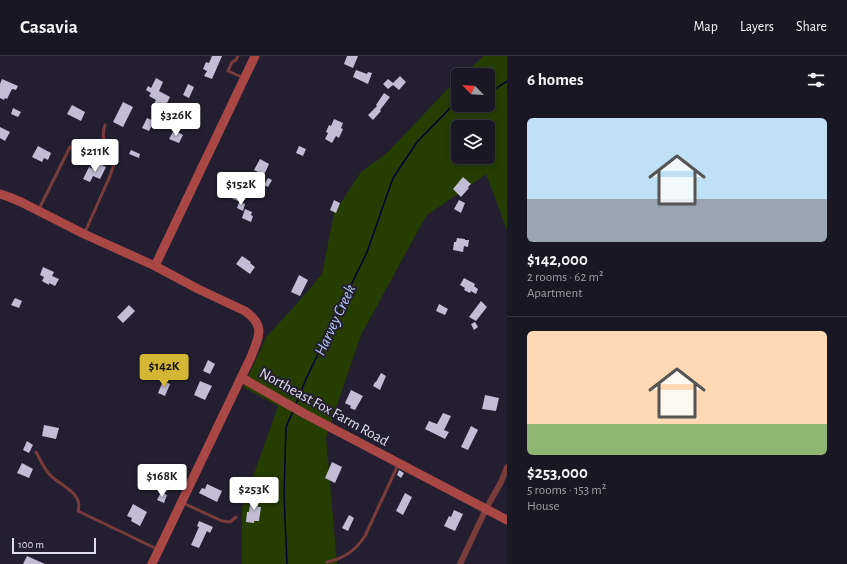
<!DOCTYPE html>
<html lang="en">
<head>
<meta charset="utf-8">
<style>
  :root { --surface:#1a1724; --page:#272431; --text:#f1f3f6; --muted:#9f9fa6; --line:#383641; --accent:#d4b635 }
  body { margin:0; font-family:"Alegreya Sans",sans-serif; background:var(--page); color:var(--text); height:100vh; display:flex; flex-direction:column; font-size:15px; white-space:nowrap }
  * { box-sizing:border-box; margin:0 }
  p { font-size:13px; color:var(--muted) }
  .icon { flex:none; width:22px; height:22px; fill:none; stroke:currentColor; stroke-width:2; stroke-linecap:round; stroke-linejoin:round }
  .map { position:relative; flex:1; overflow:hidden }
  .drawer { display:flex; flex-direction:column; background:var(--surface); width:340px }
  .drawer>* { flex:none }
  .needle { width:26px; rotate:295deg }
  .tools { position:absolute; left:451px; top:12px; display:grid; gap:8px }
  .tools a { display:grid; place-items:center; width:44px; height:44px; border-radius:6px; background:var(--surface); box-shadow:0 2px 6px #0003,0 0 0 1px var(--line); font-size:20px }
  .scale { position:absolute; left:12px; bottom:10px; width:84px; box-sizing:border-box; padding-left:4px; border:2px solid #e0deea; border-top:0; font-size:11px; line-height:14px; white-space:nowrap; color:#e0deea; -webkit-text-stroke:3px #231f30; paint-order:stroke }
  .price { position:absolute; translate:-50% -34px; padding:0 9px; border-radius:4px; background:#fff; color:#222; font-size:13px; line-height:26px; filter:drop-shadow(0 1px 2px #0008) }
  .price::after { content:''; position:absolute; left:50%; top:24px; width:12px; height:9px; margin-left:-6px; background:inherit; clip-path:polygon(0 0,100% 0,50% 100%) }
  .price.active { background:var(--accent); color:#111 }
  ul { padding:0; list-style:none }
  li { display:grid; align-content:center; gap:8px; height:212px; padding:0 20px }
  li+li { border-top:1px solid var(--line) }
  li span { display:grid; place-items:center; height:124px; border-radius:6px; color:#555 }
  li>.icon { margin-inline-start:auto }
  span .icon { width:72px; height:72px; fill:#fffc; stroke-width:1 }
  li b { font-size:17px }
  h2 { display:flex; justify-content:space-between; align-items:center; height:48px; padding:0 20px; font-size:17px }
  header { display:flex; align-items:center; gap:24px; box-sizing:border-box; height:56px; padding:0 20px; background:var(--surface); border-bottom:1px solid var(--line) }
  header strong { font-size:19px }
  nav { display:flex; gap:22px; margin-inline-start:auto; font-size:14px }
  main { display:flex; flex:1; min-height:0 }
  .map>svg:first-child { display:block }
  .green { fill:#253d00; fill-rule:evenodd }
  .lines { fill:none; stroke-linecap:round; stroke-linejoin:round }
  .stream { stroke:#000134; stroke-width:1.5 }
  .building { fill:#c2bdd4 }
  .lane { stroke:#783c3a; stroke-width:3 }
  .street { stroke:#783c3a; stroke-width:6 }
  .secondary { stroke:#a84746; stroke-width:9 }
  .labels { text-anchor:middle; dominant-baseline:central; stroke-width:4; stroke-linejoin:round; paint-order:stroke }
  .street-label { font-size:15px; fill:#e0deea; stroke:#231f30 }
  .water-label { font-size:16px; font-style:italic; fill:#b2cbf3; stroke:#231f30 }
</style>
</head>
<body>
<header>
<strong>Casavia</strong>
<nav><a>Map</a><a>Layers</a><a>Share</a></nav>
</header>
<main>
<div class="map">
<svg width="507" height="508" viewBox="0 0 507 508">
  <rect width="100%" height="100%" fill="#231f30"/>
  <path class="green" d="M484,0H507V174L486,118L426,160L361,279L326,381L337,508H242V452L278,350L243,331L267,280L294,251L322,218L334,157L361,116L387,97L458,22V49H488V19H462ZM458,71H488V101H458Z"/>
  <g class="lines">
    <path class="stream" d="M488,35L495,33L507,25
      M296,348L306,323L367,196L393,122L417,86L458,44
      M287,508L284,439L286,371L293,355"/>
  </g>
  <path class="building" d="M212,0H222L212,23L204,20L207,15L203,13L206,6L209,7Z
    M347,0H358L353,12L344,8Z
    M356,14L367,18L368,16L372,17L368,28L353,21Z
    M400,20L406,26L399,34L393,29L388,33L383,28L388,23L393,27Z
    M156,22L163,26L159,35L170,41L164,53L154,48L156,44L149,40L151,37L146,34L148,30L151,32Z
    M2,23L18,30L16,34L12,33L7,43L5,42L4,44L0,42V28Z
    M188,28L194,31L189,42L183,39Z
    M384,37L390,41L380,54L381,55L373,64L368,59L377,50L376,49Z
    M123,46L133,51L123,71L113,66Z
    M72,49L85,56L81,65L67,58Z
    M13,52L21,56L18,61L11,58Z
    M147,62L154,65L149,75L142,72Z
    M334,63L343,67L341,72L343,73L339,82L336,80L332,87L325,83L328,77L326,76L329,69L331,70Z
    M474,65L478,71H466Z
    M0,71L10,76L5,85L0,82Z
    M174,74L183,79L179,87L169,83Z
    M38,90L51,97L48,104L44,102L42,106L32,101Z
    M299,90L306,93L303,100L296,97Z
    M131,94L140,98L139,102L129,98Z
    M260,103L269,108L264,119L254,114Z
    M98,107L106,111L100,123L93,120L90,126L83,123L89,111L95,114Z
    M463,121L471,128L468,131L469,132L461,141L453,133Z
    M268,122L272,124L268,131L264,129Z
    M236,126L244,128L238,145L231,142Z
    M334,144L340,147L336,157L330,154Z
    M459,144L465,147L461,157L454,153Z
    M239,146L245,148L243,155L237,152Z
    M245,153L252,156L251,159L253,160L251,166L242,162Z
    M457,182L465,183V184H469L468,191L464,190L463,196L453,194L454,186H456Z
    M242,200L251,206L250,207L255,211L250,218L236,208Z
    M43,211L54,216L52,220L59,223L55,230L49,227V229L42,225L44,221L40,219Z
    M299,219L308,224L300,240L291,236Z
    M464,222L475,228L474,230L478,233L476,238L471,235L470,237L464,234L465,232L460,229Z
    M15,242L22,245L19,252L11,249Z
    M481,245L487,251L476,265L469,261Z
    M439,248L448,253L445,259L436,255Z
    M129,249L135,255L123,267L117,261Z
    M475,266L478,271L474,274L471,268Z
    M208,304L215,308L210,318L203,315Z
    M381,317L386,320L380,334L373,330L375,326H376Z
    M163,325L170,328L165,340L158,337Z
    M200,325L212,330L205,344L194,339Z
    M351,334L363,340L355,354L350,352L351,350L345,347Z
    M485,339L499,342L496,355L482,353Z
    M443,357L451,360L444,374L449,376L445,383L425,373L429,365L437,368Z
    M44,369L59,372L56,383L42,380Z
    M471,370L478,374L468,394L461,391Z
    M27,385L33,389L29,397L23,394Z
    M332,406L342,411L335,427L325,422Z
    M22,407L33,413L29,422L17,417Z
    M399,414L404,417L401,422L397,419Z
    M207,428L222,435L217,446L199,437L202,432L205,433Z
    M233,430L239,433L237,437L230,434Z
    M161,436L167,439L164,447L157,444Z
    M405,437L412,441L403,459L396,455Z
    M251,441L259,442L258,451H261L259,465H254V467L246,466L247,456H249Z
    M133,448L147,456L140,470L131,465L132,462L127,460Z
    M454,454L463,458L455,475L444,470L449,460L451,461Z
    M349,459L354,462L348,475L342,472Z
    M199,465L213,471L210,477L207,475L199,492L191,489L199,471L197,470Z
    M27,500L45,508H23Z"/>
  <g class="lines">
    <path class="lane" d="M238,0L236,4L232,6L228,15L244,22
      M39,153L70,91
      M85,176L110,120L115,105C110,89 99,87 105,69
      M36,396C40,403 43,411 49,418C58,429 84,436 78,455L157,493
      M183,447L222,465L230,466L236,461
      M327,506C343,503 356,494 365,480L398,409"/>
    <path class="street" d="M460,508L486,453L501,426L507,411"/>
    <path class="secondary" d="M0,138L9,141L21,146L84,178L155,210L198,233L245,255C266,270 259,280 251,301L152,508
      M155,210L255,0
      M242,322L305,358L507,464"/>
  </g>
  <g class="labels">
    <g class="street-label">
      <text transform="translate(324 351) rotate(29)">Northeast Fox Farm Road</text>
    </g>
    <g class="water-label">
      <text transform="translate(335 264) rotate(-65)">Harvey Creek</text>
    </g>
  </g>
</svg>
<div class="tools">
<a><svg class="needle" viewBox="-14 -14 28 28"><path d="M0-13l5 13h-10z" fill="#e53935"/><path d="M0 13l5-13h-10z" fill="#9f9fa6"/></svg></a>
<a><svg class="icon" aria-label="layers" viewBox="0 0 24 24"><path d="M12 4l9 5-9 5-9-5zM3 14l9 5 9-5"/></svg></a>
</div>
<div class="scale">100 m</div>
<b class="price" style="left:176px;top:81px">$326K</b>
<b class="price" style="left:95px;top:117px">$211K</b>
<b class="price" style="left:241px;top:150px">$152K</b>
<b class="price active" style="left:164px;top:332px">$142K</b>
<b class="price" style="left:162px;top:442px">$168K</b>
<b class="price" style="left:254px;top:455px">$253K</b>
</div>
<section class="drawer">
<h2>6 homes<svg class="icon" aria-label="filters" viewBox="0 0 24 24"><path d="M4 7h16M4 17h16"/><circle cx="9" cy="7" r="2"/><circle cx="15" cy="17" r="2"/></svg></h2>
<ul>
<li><span style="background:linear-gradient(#bfe0f5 65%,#9aa5b1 0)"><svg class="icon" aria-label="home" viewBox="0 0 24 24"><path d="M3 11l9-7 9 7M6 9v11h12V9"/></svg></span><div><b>$142,000</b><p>2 rooms · 62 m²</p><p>Apartment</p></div></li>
<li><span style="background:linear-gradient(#ffd9b3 75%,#8fb573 0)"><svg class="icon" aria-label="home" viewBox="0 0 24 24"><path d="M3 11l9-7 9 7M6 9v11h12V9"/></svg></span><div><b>$253,000</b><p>5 rooms · 153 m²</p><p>House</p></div></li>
</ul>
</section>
</main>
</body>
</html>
